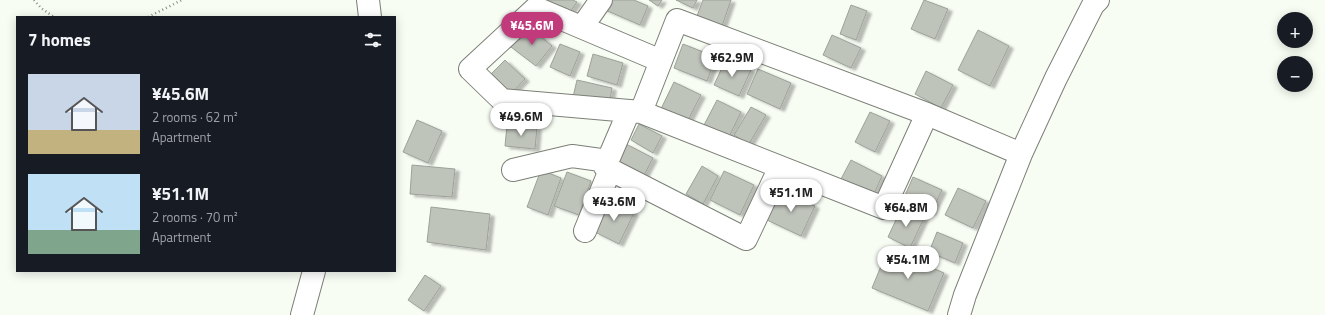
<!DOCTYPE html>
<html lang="en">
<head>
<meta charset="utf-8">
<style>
  :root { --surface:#171b24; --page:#20242c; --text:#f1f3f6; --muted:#9ea1a6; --accent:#c03a7c }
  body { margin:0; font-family:"Titillium Web",sans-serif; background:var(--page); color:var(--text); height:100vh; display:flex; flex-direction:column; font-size:15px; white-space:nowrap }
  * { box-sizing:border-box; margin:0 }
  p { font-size:13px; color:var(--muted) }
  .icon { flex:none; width:22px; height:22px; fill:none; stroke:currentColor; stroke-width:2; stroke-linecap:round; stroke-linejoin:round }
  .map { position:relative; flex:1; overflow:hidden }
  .details { position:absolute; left:16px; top:16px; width:380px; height:256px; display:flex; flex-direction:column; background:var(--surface); border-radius:0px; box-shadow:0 2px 10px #0003 }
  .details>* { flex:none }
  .fabs { position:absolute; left:1277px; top:12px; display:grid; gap:8px }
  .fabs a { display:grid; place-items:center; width:36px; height:36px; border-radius:50%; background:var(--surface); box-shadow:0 2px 10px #0003; font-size:20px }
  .price { position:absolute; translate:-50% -34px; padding:0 9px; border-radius:14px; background:#fff; color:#222; font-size:13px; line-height:26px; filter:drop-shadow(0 1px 2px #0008) }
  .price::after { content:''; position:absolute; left:50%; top:24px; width:12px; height:9px; margin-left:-6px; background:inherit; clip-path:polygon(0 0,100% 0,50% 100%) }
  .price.active { background:var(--accent); color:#fff }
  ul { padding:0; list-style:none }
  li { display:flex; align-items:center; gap:12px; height:100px; padding:0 12px }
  li span { display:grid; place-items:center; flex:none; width:112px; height:80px; border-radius:0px; color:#555 }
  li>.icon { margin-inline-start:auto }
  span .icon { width:48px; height:48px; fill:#fffc; stroke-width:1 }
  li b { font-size:17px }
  h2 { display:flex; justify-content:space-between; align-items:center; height:48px; padding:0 12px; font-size:17px }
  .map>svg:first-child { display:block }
  .building { fill:#bfc4bb; stroke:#9ca198; filter:url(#shadow) }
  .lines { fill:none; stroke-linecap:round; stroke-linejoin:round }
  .minor-casing { stroke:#7b7f77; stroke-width:24 }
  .path { stroke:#8a8d88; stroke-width:2.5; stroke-dasharray:1 3; stroke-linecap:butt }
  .minor { stroke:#fff; stroke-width:22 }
</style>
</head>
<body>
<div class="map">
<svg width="1325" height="315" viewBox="0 0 1325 315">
  <defs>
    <filter id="shadow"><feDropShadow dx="4.5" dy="2.5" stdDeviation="1" flood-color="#0004"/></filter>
  </defs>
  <rect width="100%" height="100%" fill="#f8fdf4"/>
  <path class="building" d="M541,0H573L577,2L567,17Z
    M607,0H634L648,6L640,25L603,9Z
    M649,0H662L658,6Z
    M676,0H697L693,8Z
    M703,0H731L722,26L697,16Z
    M924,0L948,9L935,39L911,29Z
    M851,5L867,11L856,40L840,34Z
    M528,26L552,46L536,66L511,47Z
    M978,30L1009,46L990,86L958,70Z
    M832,35L861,48L851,68L823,55Z
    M560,44L580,52L570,76L550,67Z
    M683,44L716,57L707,81L674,68Z
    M593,54L623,63L617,85L587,76Z
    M726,59L751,70L739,96L714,85Z
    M505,60L525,79L509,96L489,76Z
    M758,69L791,83L780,109L747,94Z
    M926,71L953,85L941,108L915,94Z
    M577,80L612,88L609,105L573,97Z
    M674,82L701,95L685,126L659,113Z
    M717,100L741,112L728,139L703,127Z
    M751,107L766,115L749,144L734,135Z
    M870,112L890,121L875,152L855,142Z
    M417,120L442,131L428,163L403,152Z
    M639,124L662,136L653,153L631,140Z
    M507,125L537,128L535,149L505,146Z
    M626,144L653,158L641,181L614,168Z
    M851,160L882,176L873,196L841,179Z
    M412,165L455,169L452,197L410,194Z
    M702,166L718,176L703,204L686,194Z
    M541,170L561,178L548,215L527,207Z
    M724,171L754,185L740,215L710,200Z
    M567,172L591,181L579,215L554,206Z
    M913,177L942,190L931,213L903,200Z
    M958,188L986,201L973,228L945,215Z
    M781,190L815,206L801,236L767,220Z
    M610,201L634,213L619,244L595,232Z
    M431,207L490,214L486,250L427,242Z
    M902,207L924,218L910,248L888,237Z
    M937,232L963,243L955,263L929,252Z
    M888,249L944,273L928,311L872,288Z
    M425,275L441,286L424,311L408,300Z"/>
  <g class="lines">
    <g class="minor-casing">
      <path id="minor" d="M368,0L370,17
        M582,27L601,0
        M661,61L536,8L470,69L502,100L641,112L884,208L927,114
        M629,111L605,167L746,239L780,167
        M641,112L677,20L927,114L1021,154
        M513,170L572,156L608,161
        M585,231L610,170
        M302,315L314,271
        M959,315L965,295L1021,154L1056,78L1093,5L1098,0"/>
    </g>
    <path class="path" d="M34,0L41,8L54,17
      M148,17L182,0"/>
    <use href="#minor" class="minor"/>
  </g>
</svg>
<div class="fabs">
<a>+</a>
<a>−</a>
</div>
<b class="price active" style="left:532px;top:46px">¥45.6M</b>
<b class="price" style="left:732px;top:78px">¥62.9M</b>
<b class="price" style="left:521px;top:137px">¥49.6M</b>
<b class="price" style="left:791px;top:213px">¥51.1M</b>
<b class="price" style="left:614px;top:222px">¥43.6M</b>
<b class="price" style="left:906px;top:228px">¥64.8M</b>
<b class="price" style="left:908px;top:280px">¥54.1M</b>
<section class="details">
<h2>7 homes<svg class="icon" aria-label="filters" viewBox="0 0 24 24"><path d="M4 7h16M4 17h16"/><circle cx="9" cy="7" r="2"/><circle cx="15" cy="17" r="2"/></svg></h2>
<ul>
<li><span style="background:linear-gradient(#c9d6e8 70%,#c2b280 0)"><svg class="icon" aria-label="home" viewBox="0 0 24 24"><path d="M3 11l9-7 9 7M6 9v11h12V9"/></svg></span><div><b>¥45.6M</b><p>2 rooms · 62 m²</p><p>Apartment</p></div></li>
<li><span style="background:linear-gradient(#bfe0f5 70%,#7fa58c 0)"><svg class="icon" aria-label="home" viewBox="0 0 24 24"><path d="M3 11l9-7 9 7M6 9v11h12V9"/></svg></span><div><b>¥51.1M</b><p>2 rooms · 70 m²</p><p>Apartment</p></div></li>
</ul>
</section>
</div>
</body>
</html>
